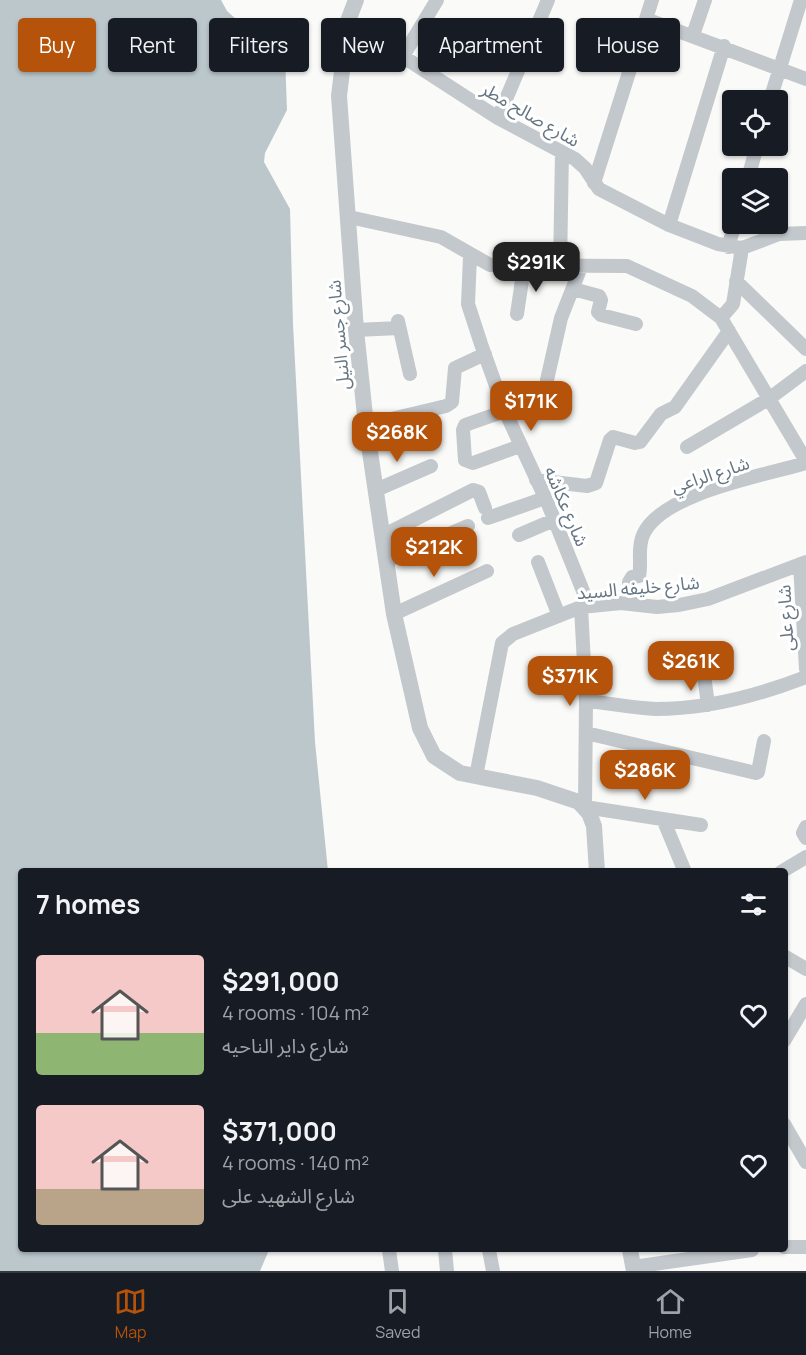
<!DOCTYPE html>
<html lang="en">
<head>
<meta charset="utf-8">
<style>
  :root { --surface:#171b24; --page:#242831; --text:#f1f3f6; --muted:#9ea1a6; --line:#363941; --accent:#b45309 }
  body { margin:0; font-family:Manrope,"Noto Sans Arabic",sans-serif; background:var(--page); color:var(--text); height:100vh; display:flex; flex-direction:column; font-size:22px; white-space:nowrap }
  * { box-sizing:border-box; margin:0 }
  p { font-size:20px; color:var(--muted) }
  .icon { flex:none; width:33px; height:33px; fill:none; stroke:currentColor; stroke-width:2; stroke-linecap:round; stroke-linejoin:round }
  .map { position:relative; flex:1; overflow:hidden }
  .side { position:absolute; left:18px; top:868px; width:770px; height:384px; display:flex; flex-direction:column; background:var(--surface); border-radius:6px; box-shadow:0 2px 4px #0004 }
  .side>* { flex:none }
  .banner { position:absolute; left:18px; top:18px; width:771px; height:54px; display:flex; gap:12px }
  .fabs { position:absolute; left:722px; top:90px; display:grid; gap:12px }
  .fabs a { display:grid; place-items:center; width:66px; height:66px; border-radius:6px; background:var(--surface); box-shadow:0 2px 4px #0004; font-size:30px }
  .price { position:absolute; translate:-50% -51px; padding:0 14px; border-radius:12px; background:var(--accent); color:#fff; font-size:20px; line-height:39px; filter:drop-shadow(0 2px 3px #0008) }
  .price::after { content:''; position:absolute; left:50%; top:36px; width:18px; height:14px; margin-left:-9px; background:inherit; clip-path:polygon(0 0,100% 0,50% 100%) }
  .price.active { background:#222; color:#fff }
  ul { padding:0; list-style:none }
  li { display:flex; align-items:center; gap:18px; height:150px; padding:0 18px }
  li span { display:grid; place-items:center; flex:none; width:168px; height:120px; border-radius:6px; color:#555 }
  li>.icon { margin-inline-start:auto }
  span .icon { width:72px; height:72px; fill:#fffc; stroke-width:1 }
  li b { font-size:26px }
  h2 { display:flex; justify-content:space-between; align-items:center; height:72px; padding:0 18px; font-size:26px }
  .tag { padding:0 21px; border-radius:6px; background:var(--surface); box-shadow:0 2px 4px #0004; font-size:21px; line-height:54px }
  .tag.active { background:var(--accent); color:#fff }
  .tab-bar { display:flex; justify-content:space-around; align-items:center; height:84px; border-top:2px solid var(--line); background:var(--surface); font-size:16px; color:var(--muted) }
  .tab-bar a { display:grid; justify-items:center; gap:3px }
  .tab-bar .active { color:var(--accent) }
  .map>svg:first-child { display:block }
  .water { fill:#bbc7cb }
  .lines { fill:none; stroke-linecap:round; stroke-linejoin:round }
  .minor { stroke:#c3c8cc; stroke-width:14 }
  .tertiary { stroke:#c3c8cc; stroke-width:16 }
  .labels { text-anchor:middle; dominant-baseline:central; stroke-width:6; stroke-linejoin:round; paint-order:stroke }
  .street-label { font-size:18px; fill:#657683; stroke:#fff }
</style>
</head>
<body>
<div class="map">
<svg width="806" height="1271" viewBox="0 0 806 1271">
  <rect width="100%" height="100%" fill="#fafaf8"/>
  <path class="water" d="M0,0H221L227,11L238,21L279,48L285,56L287,110L265,153L264,162L290,209L293,324L315,742L328,871L21,872V1250H269L260,1271H0Z"/>
  <g class="lines">
    <path class="minor" d="M646,19L806,79
      M348,21L498,118L575,159L585,168L599,189L669,225L718,244L742,248L779,234L806,233
      M693,35L705,0
      M403,56L437,0
      M770,100L801,0
      M498,118L548,0
      M748,178L757,146
      M594,183L652,0
      M349,217L441,237L490,265L627,266L692,296L721,318L806,461
      M669,225L724,46
      M728,247L735,224
      M470,256L468,304L481,344L505,411L548,504L589,606
      M560,267L562,152
      M736,281L806,349
      M573,289L599,296L601,300L598,312L601,315L636,324
      M517,314L524,267
      M721,318L733,304L742,248
      M398,321L410,374
      M356,330L399,328
      M547,380L561,318L581,267
      M505,411L465,425L463,430L465,460L473,463L520,446
      M366,425L446,406L452,402L455,368L485,354
      M687,447L770,398L806,371
      M536,480L587,486L596,483L610,440L613,437L635,443L640,442L661,414L675,407L729,331
      M376,490L431,466
      M488,518L545,498
      M519,535L554,520
      M382,536L473,490L479,492L485,508
      M386,561L468,526
      M538,562L559,616
      M800,564L806,669
      M631,604L629,582L632,577L639,576C642,562 637,549 643,535C661,493 763,476 806,463
      M581,607L586,701L585,807L701,825
      M394,614L487,571
      M704,675L708,705
      M586,701C609,703 633,708 656,709C708,709 757,696 806,677
      M586,733L756,773L758,772L764,741
      M476,776L502,643L513,634L581,607L621,603L657,607L679,605L708,599L806,562
      M663,819L685,872
      M806,827L803,833L806,838
      M781,872L806,857
      M784,956L806,969
      M784,1041L806,1004
      M784,1124L806,1162
      M784,1247H806
      M389,1250L392,1271
      M445,1250L447,1271
      M489,1250L493,1271
      M633,1267L752,1250"/>
    <path class="tertiary" d="M356,0L348,21L339,96L356,330L366,425L394,614L420,728L434,756L460,773L537,788L579,802L589,813L594,826L597,872
      M630,1250L634,1271"/>
  </g>
  <g class="labels">
    <g class="street-label">
      <text transform="translate(531 114) rotate(30)">شارع صالح مطر</text>
      <text transform="translate(338 335) rotate(-95)">شارع جسر النيل</text>
      <text transform="translate(710 474) rotate(-18)">شارع الراعي</text>
      <text transform="translate(567 506) rotate(67)">شارع عكاشه</text>
      <text transform="translate(638 587) rotate(-5)">شارع خليفه السيد</text>
      <text transform="translate(785 618) rotate(-93)">شارع على</text>
    </g>
  </g>
</svg>
<div class="fabs">
<a><svg class="icon" aria-label="locate" viewBox="0 0 24 24"><circle cx="12" cy="12" r="6"/><path d="M12 2v4M12 18v4M2 12h4M18 12h4"/></svg></a>
<a><svg class="icon" aria-label="layers" viewBox="0 0 24 24"><path d="M12 4l9 5-9 5-9-5zM3 14l9 5 9-5"/></svg></a>
</div>
<b class="price active" style="left:536px;top:293px">$291K</b>
<b class="price" style="left:531px;top:432px">$171K</b>
<b class="price" style="left:397px;top:463px">$268K</b>
<b class="price" style="left:434px;top:578px">$212K</b>
<b class="price" style="left:691px;top:692px">$261K</b>
<b class="price" style="left:570px;top:707px">$371K</b>
<b class="price" style="left:645px;top:801px">$286K</b>
<div class="banner">
<a class="tag active">Buy</a>
<a class="tag">Rent</a>
<a class="tag">Filters</a>
<a class="tag">New</a>
<a class="tag">Apartment</a>
<a class="tag">House</a>
</div>
<section class="side">
<h2>7 homes<svg class="icon" aria-label="filters" viewBox="0 0 24 24"><path d="M4 7h16M4 17h16"/><circle cx="9" cy="7" r="2"/><circle cx="15" cy="17" r="2"/></svg></h2>
<ul>
<li><span style="background:linear-gradient(#f6c9c9 65%,#8fb573 0)"><svg class="icon" aria-label="home" viewBox="0 0 24 24"><path d="M3 11l9-7 9 7M6 9v11h12V9"/></svg></span><div><b>$291,000</b><p>4 rooms · 104 m²</p><p>شارع داير الناحيه</p></div><svg class="icon" aria-label="heart" viewBox="0 0 24 24"><path d="M12 20l-8-8c-3-5 5-10 8-4 3-6 11-1 8 4z"/></svg></li>
<li><span style="background:linear-gradient(#f6c9c9 70%,#b9a48a 0)"><svg class="icon" aria-label="home" viewBox="0 0 24 24"><path d="M3 11l9-7 9 7M6 9v11h12V9"/></svg></span><div><b>$371,000</b><p>4 rooms · 140 m²</p><p>شارع الشهيد على</p></div><svg class="icon" aria-label="heart" viewBox="0 0 24 24"><path d="M12 20l-8-8c-3-5 5-10 8-4 3-6 11-1 8 4z"/></svg></li>
</ul>
</section>
</div>
<nav class="tab-bar">
<a class="active"><svg class="icon" aria-label="map" viewBox="0 0 24 24"><path d="M3 6l6-2 6 2 6-2v14l-6 2-6-2-6 2zM9 4v14M15 6v14"/></svg>Map</a>
<a><svg class="icon" aria-label="saved" viewBox="0 0 24 24"><path d="M7 4h10v16l-5-4-5 4z"/></svg>Saved</a>
<a><svg class="icon" aria-label="home" viewBox="0 0 24 24"><path d="M3 11l9-7 9 7M6 9v11h12V9"/></svg>Home</a>
</nav>
</body>
</html>
